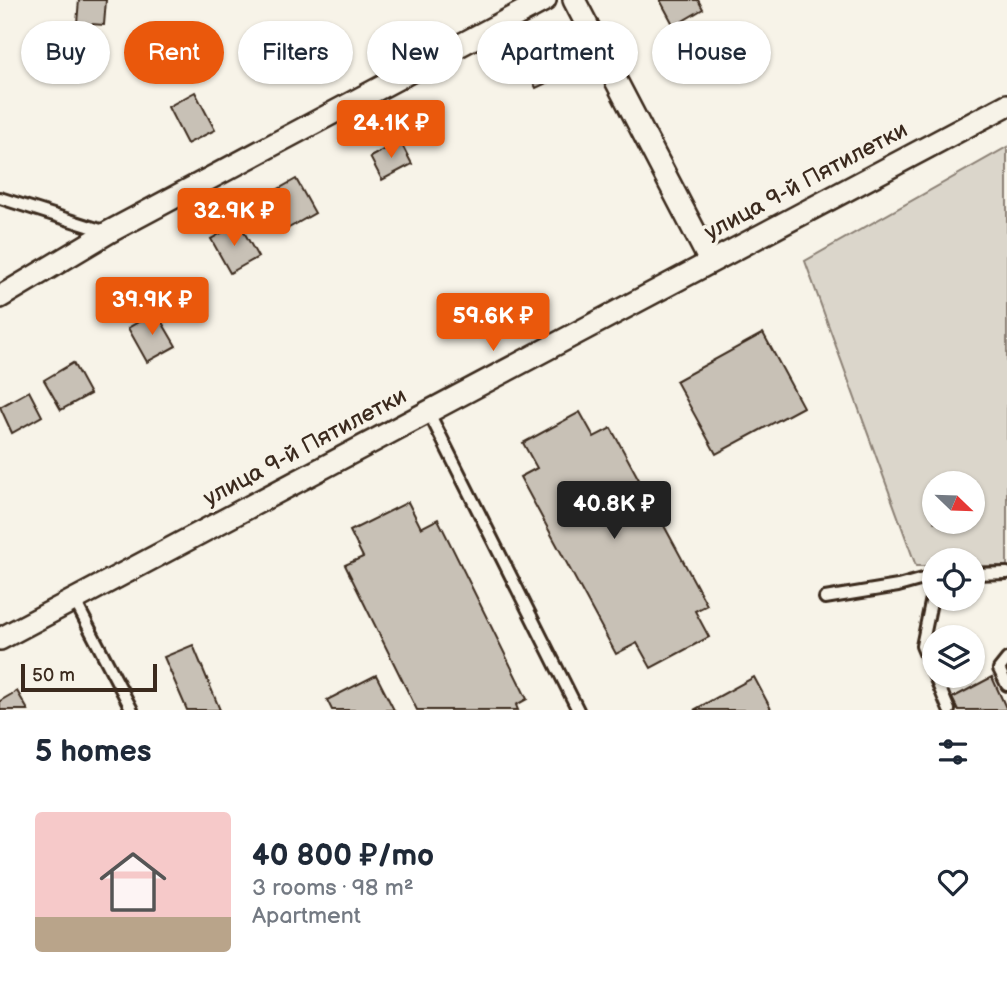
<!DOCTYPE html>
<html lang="en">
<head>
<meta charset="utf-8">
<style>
  :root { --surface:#fff; --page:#f2f2f3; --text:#1f2937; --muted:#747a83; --line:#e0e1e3; --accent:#ea580c }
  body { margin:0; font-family:"Balsamiq Sans",sans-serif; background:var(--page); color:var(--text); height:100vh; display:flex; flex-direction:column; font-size:26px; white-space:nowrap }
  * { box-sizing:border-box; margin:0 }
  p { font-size:23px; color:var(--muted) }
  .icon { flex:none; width:38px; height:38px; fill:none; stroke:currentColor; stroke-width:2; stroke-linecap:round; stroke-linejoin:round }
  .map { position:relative; height:710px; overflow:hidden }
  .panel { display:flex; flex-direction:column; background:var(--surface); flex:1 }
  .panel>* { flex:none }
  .banner { position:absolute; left:21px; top:21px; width:966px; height:63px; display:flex; gap:14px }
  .needle { width:46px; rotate:113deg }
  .tools { position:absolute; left:922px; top:471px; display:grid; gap:14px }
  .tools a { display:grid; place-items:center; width:63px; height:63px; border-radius:50%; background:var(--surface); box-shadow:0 2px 5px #0004; font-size:35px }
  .scale { position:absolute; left:21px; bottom:18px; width:136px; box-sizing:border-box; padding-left:7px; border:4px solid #3b2a1e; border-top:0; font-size:19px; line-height:24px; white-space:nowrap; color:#3b2a1e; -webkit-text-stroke:5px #f7f3e8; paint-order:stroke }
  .price { position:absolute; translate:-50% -60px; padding:0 16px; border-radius:7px; background:var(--accent); color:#fff; font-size:23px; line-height:46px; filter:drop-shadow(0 2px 4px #0008) }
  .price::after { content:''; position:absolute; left:50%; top:42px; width:21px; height:16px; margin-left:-10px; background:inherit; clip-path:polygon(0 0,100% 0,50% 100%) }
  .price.active { background:#222; color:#fff }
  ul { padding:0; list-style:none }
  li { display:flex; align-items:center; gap:21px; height:175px; padding:0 35px }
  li+li { border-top:2px solid var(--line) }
  li span { display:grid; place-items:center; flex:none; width:196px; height:140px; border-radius:7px; color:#555 }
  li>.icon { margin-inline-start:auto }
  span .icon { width:84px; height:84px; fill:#fffc; stroke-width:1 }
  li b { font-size:30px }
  h2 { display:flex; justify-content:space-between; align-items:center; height:84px; padding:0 35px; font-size:30px }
  .tag { padding:0 24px; border-radius:32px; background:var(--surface); box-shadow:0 2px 5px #0004; font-size:24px; line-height:63px }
  .tag.active { background:var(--accent); color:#fff }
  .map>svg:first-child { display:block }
  .green { fill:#dbd6cb; stroke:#8b8074; stroke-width:2; fill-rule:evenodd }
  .building { fill:#c8c1b6; stroke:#3b2a1e; stroke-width:2 }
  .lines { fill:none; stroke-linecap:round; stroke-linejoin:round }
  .service-casing { stroke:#3b2a1e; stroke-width:16 }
  .minor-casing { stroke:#3b2a1e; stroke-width:26 }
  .service { stroke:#f7f3e8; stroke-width:10 }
  .minor { stroke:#f7f3e8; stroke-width:21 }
  .labels { text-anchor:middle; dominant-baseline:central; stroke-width:7; stroke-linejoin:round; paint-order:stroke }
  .street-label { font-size:23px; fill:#3b2a1e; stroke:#f7f3e8 }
</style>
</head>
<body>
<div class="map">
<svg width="1007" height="710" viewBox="0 0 1007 710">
  <rect width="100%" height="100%" fill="#f7f3e8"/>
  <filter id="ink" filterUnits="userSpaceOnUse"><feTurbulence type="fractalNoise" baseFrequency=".0143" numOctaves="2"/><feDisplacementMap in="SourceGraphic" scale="14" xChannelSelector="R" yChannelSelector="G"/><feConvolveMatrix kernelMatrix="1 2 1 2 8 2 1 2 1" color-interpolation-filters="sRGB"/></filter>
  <g filter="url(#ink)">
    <path class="green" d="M1007,147V566H973V560H934V566H916L805,261ZM934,483H973V522H934Z"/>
    <path class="building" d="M79,0H106L104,25L77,23Z
      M660,0H698L703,9L674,26Z
      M553,42L568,73L536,88L521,57Z
      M195,92L215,130L187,144L168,107Z
      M400,141L412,164L382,180L370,157Z
      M296,179L315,213L287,229L268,195Z
      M239,223L258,257L230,273L211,239Z
      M156,312L176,346L147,362L128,328Z
      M763,333L803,407L716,454L676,381Z
      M73,363L90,394L61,410L44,380Z
      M29,391L42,416L12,433L0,407Z
      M580,412L594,437L611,428L707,605L695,611L709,637L651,668L637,643L616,654L520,477L537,468L523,443Z
      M408,502L421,528L438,519L527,699L516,705L518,710H417L345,565L363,557L350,531Z
      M193,645L220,710H187L164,657Z
      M376,675L394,710H332L327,700Z
      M754,677L771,709L769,710H694Z
      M992,677L1007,710H958L952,698Z
      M17,691L28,710H0V701Z"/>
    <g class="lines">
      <g class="service-casing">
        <path id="service" d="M0,198L107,232
          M428,411L578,710
          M973,574L1007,573
          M934,588L922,646L949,710
          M825,598L898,586L934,576
          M75,601L132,710
          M1007,659L999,669L1007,685"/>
      </g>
      <g class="minor-casing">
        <path id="minor" d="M574,0L710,261
          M0,297L109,232L545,0
          M0,639L1007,105"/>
      </g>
      <use href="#service" class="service"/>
      <use href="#minor" class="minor"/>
    </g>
  </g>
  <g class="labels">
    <g class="street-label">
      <text transform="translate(806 181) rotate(-28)">улица 9-й Пятилетки</text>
      <text transform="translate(305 447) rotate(-28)">улица 9-й Пятилетки</text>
    </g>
  </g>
</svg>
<div class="tools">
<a><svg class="needle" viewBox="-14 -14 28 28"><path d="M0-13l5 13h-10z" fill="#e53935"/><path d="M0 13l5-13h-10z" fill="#747a83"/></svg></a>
<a><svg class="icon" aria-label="locate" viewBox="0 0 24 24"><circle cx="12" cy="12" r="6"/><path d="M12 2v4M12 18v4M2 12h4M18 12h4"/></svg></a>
<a><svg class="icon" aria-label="layers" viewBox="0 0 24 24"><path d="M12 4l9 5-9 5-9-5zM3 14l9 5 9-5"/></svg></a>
</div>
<div class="scale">50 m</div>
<b class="price" style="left:391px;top:160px">24.1K ₽</b>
<b class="price" style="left:234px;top:248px">32.9K ₽</b>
<b class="price" style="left:152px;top:337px">39.9K ₽</b>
<b class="price" style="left:493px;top:353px">59.6K ₽</b>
<b class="price active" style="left:614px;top:541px">40.8K ₽</b>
<div class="banner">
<a class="tag">Buy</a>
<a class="tag active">Rent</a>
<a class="tag">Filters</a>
<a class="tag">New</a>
<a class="tag">Apartment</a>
<a class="tag">House</a>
</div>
</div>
<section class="panel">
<h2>5 homes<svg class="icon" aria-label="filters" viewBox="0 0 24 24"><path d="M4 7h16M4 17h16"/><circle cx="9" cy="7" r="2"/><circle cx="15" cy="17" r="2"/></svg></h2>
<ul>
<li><span style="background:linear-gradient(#f6c9c9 75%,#b9a48a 0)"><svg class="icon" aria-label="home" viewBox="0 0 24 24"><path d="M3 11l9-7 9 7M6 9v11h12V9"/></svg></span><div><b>40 800 ₽/mo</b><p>3 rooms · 98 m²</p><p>Apartment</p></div><svg class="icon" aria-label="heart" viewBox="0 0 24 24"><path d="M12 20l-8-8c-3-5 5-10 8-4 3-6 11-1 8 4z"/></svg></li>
</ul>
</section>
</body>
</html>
